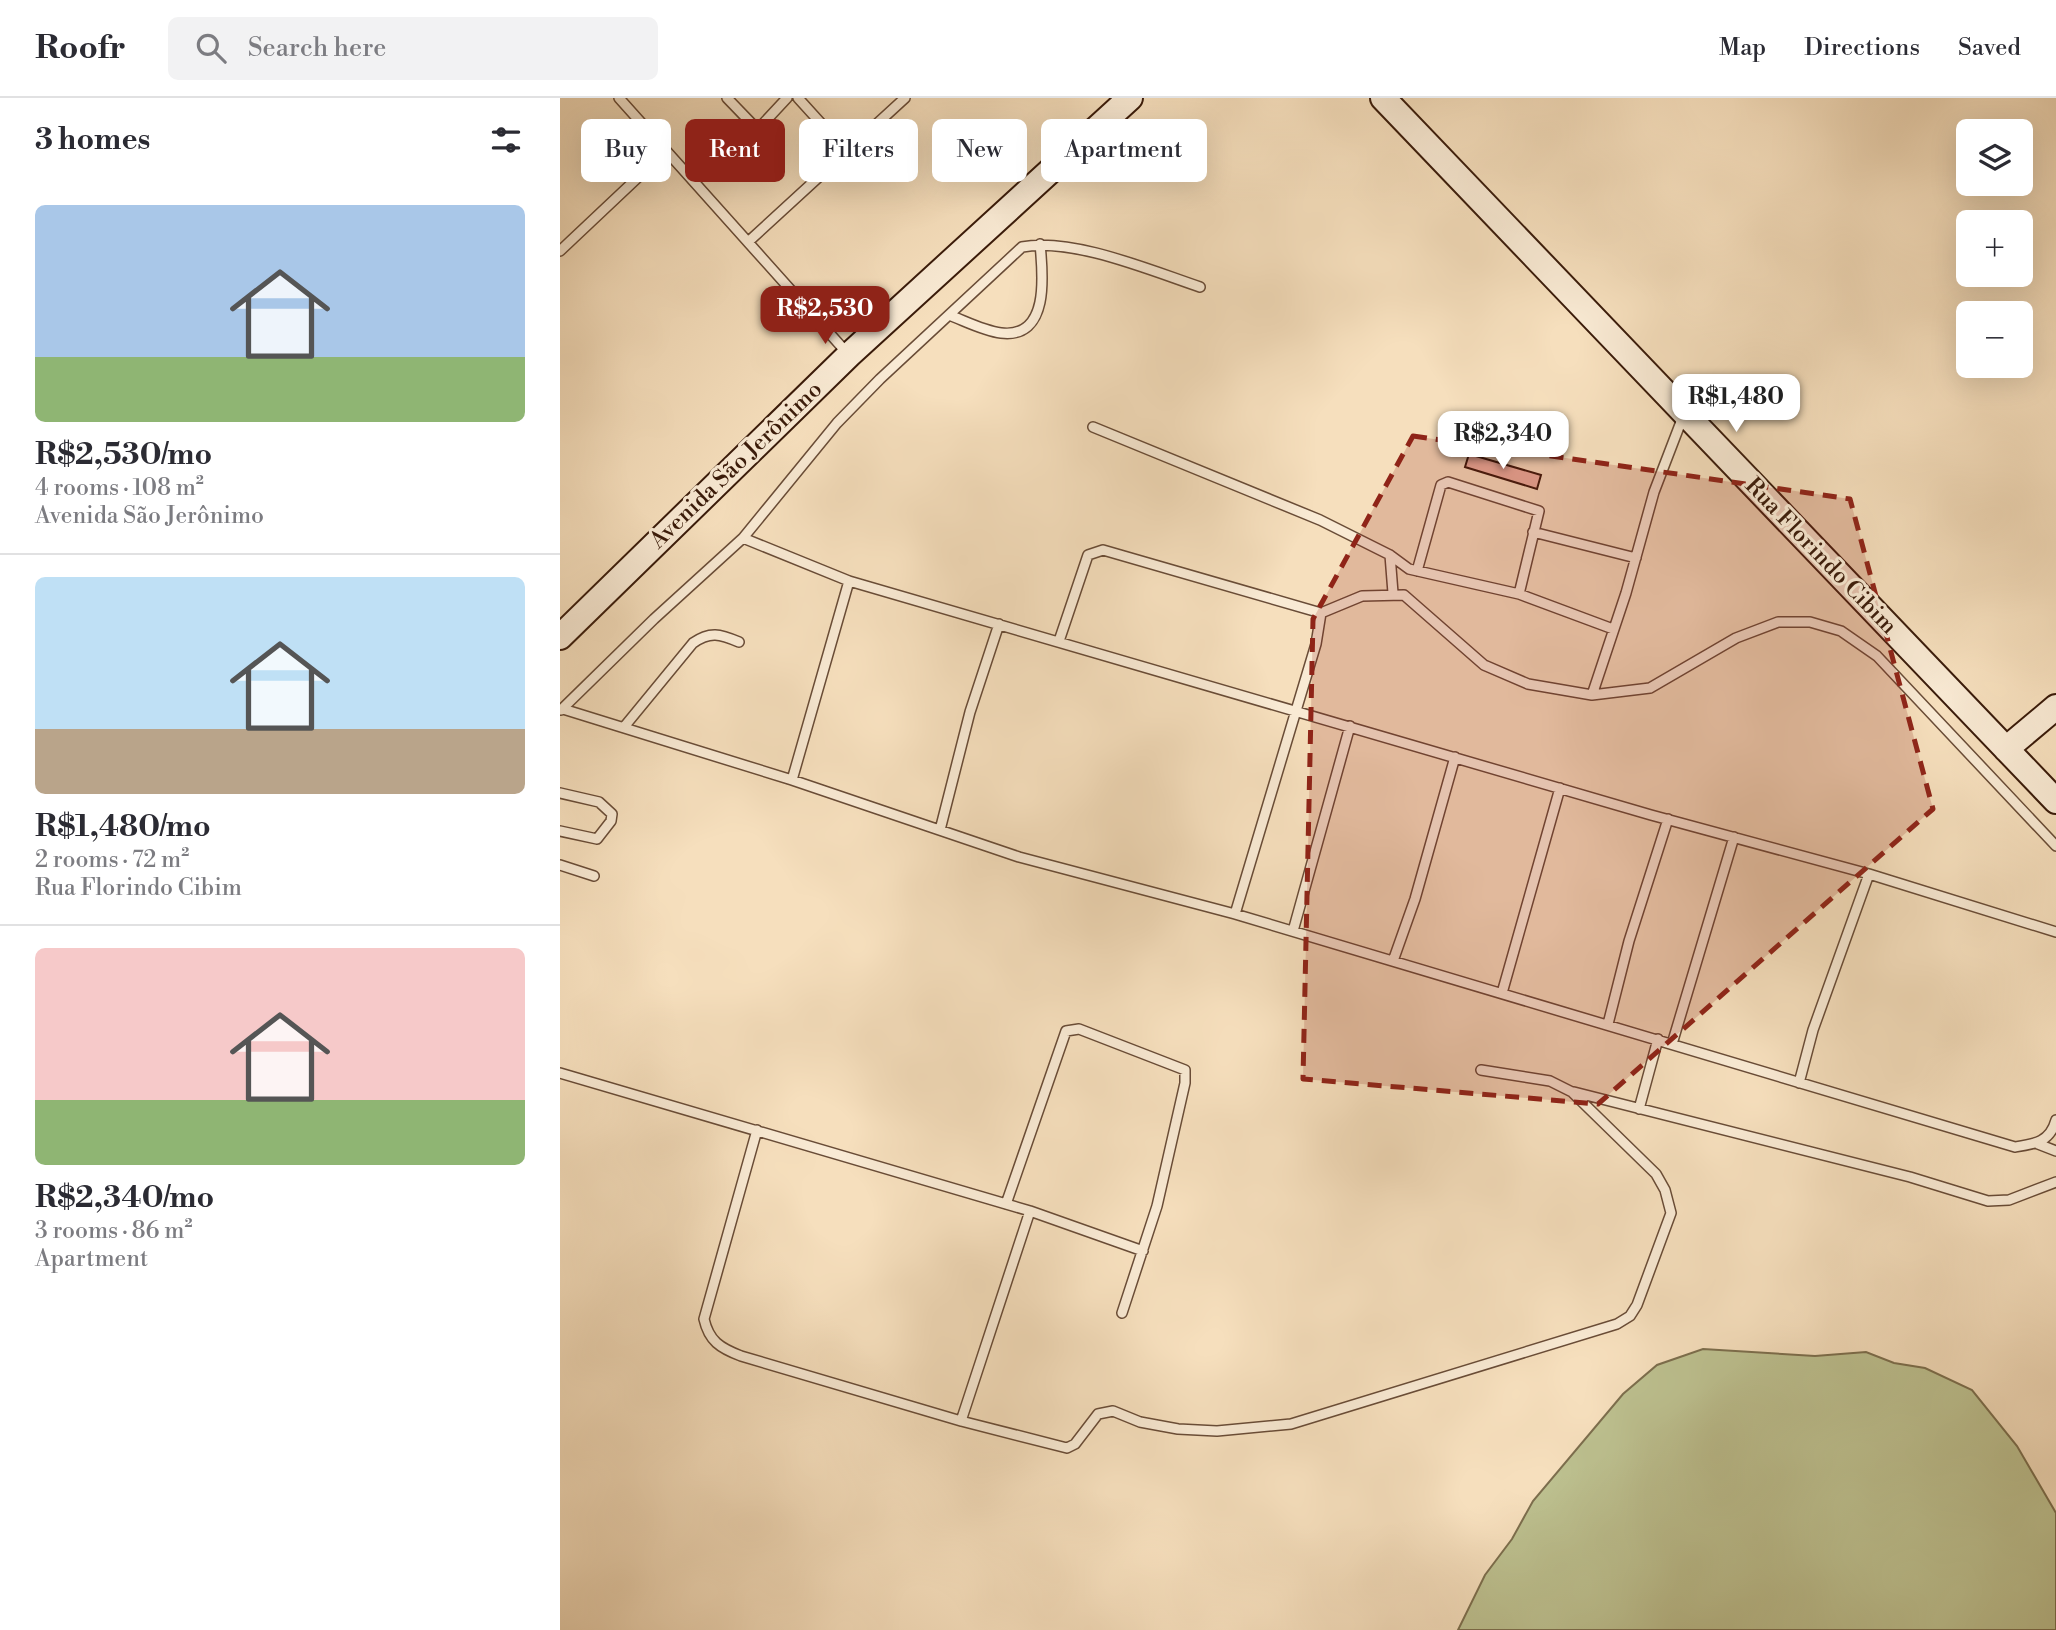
<!DOCTYPE html>
<html lang="en">
<head>
<meta charset="utf-8">
<style>
  :root { --surface:#fff; --page:#f2f2f3; --text:#2b2b33; --muted:#7c7c81; --line:#e1e1e2; --accent:#8f2418 }
  body { margin:0; font-family:"Libre Bodoni",serif; background:var(--page); color:var(--text); height:100vh; display:flex; flex-direction:column; font-size:26px; white-space:nowrap }
  * { box-sizing:border-box; margin:0 }
  p { font-size:23px; color:var(--muted) }
  .icon { flex:none; width:38px; height:38px; fill:none; stroke:currentColor; stroke-width:2; stroke-linecap:round; stroke-linejoin:round }
  .map { position:relative; flex:1; overflow:hidden }
  .panel { display:flex; flex-direction:column; background:var(--surface); width:560px }
  .panel>* { flex:none }
  .hud { position:absolute; left:21px; top:21px; width:665px; height:63px; display:flex; gap:14px }
  .controls { position:absolute; left:1396px; top:21px; display:grid; gap:14px }
  .controls a { display:grid; place-items:center; width:77px; height:77px; border-radius:10px; background:var(--surface); box-shadow:0 7px 28px #0002; font-size:35px }
  .price { position:absolute; translate:-50% -60px; padding:0 16px; border-radius:14px; background:#fff; color:#222; font-size:23px; line-height:46px; filter:drop-shadow(0 2px 4px #0008) }
  .price::after { content:''; position:absolute; left:50%; top:42px; width:21px; height:16px; margin-left:-10px; background:inherit; clip-path:polygon(0 0,100% 0,50% 100%) }
  .price.selected { background:var(--accent); color:#fff }
  ul { padding:0; list-style:none }
  li { display:grid; align-content:center; gap:14px; height:371px; padding:0 35px }
  li+li { border-top:2px solid var(--line) }
  li span { display:grid; place-items:center; height:217px; border-radius:10px; color:#555 }
  li>.icon { margin-inline-start:auto }
  span .icon { width:126px; height:126px; fill:#fffc; stroke-width:1 }
  li b { font-size:30px }
  h2 { display:flex; justify-content:space-between; align-items:center; height:84px; padding:0 35px; font-size:30px }
  .tag { padding:0 24px; border-radius:10px; background:var(--surface); box-shadow:0 7px 28px #0002; font-size:24px; line-height:63px }
  .tag.selected { background:var(--accent); color:#fff }
  header { display:flex; align-items:center; gap:42px; box-sizing:border-box; height:98px; padding:0 35px; background:var(--surface); border-bottom:2px solid var(--line) }
  header strong { font-size:33px }
  nav { display:flex; gap:38px; margin-inline-start:auto; font-size:24px }
  .search { width:490px; height:63px; background:var(--page); display:flex; align-items:center; gap:18px; box-sizing:border-box; padding:0 24px; border-radius:10px; color:var(--muted); font-size:26px }
  main { display:flex; flex:1; min-height:0 }
  .map>svg:first-child { display:block }
  .green { fill:#bdc190; stroke:#7c6e4d; stroke-width:2 }
  .building { fill:#e9b09b; stroke:#3a1b0a; stroke-width:2 }
  .lines { fill:none; stroke-linecap:round; stroke-linejoin:round }
  .lane-casing { stroke:#694c37; stroke-width:12 }
  .secondary-casing { stroke:#3a1b0a; stroke-width:28 }
  .lane { stroke:#f9ead4; stroke-width:9 }
  .secondary { stroke:#f9ead4; stroke-width:24 }
  .marked { fill:#8f2418; fill-opacity:0.2; stroke:#8f2418; stroke-width:5; stroke-dasharray:14 9; stroke-linejoin:round }
  .labels { text-anchor:middle; dominant-baseline:central; stroke-width:6; stroke-linejoin:round; paint-order:stroke }
  .street-label { font-size:23px; fill:#3a1b0a; stroke:#f9ead4 }
</style>
</head>
<body>
<header>
<strong>Roofr</strong>
<div class="search"><svg class="icon" aria-label="search" viewBox="0 0 24 24"><circle cx="10" cy="10" r="6"/><path d="M15 15l6 6"/></svg>Search here</div>
<nav><a>Map</a><a>Directions</a><a>Saved</a></nav>
</header>
<main>
<section class="panel">
<h2>3 homes<svg class="icon" aria-label="filters" viewBox="0 0 24 24"><path d="M4 7h16M4 17h16"/><circle cx="9" cy="7" r="2"/><circle cx="15" cy="17" r="2"/></svg></h2>
<ul>
<li><span style="background:linear-gradient(#a9c7e8 70%,#8fb573 0)"><svg class="icon" aria-label="home" viewBox="0 0 24 24"><path d="M3 11l9-7 9 7M6 9v11h12V9"/></svg></span><div><b>R$2,530/mo</b><p>4 rooms · 108 m²</p><p>Avenida São Jerônimo</p></div></li>
<li><span style="background:linear-gradient(#bfe0f5 70%,#b9a48a 0)"><svg class="icon" aria-label="home" viewBox="0 0 24 24"><path d="M3 11l9-7 9 7M6 9v11h12V9"/></svg></span><div><b>R$1,480/mo</b><p>2 rooms · 72 m²</p><p>Rua Florindo Cibim</p></div></li>
<li><span style="background:linear-gradient(#f6c9c9 70%,#8fb573 0)"><svg class="icon" aria-label="home" viewBox="0 0 24 24"><path d="M3 11l9-7 9 7M6 9v11h12V9"/></svg></span><div><b>R$2,340/mo</b><p>3 rooms · 86 m²</p><p>Apartment</p></div></li>
</ul>
</section>
<div class="map">
<svg width="1496" height="1532" viewBox="0 0 1496 1532">
  <rect width="100%" height="100%" fill="#f6dfbd"/>
  <filter id="stains"><feTurbulence type="fractalNoise" baseFrequency=".00286" numOctaves="4"/><feColorMatrix values="0 0 0 0 .2 0 0 0 0 .09 0 0 0 0 .02 0 0 0 .5 -.17"/></filter>
  <radialGradient id="worn" r=".72"><stop offset=".6" stop-color="#630" stop-opacity="0"/><stop offset="1" stop-color="#630" stop-opacity=".3"/></radialGradient>
  <path class="green" d="M1143,1251L1255,1258L1306,1254L1334,1265L1365,1270L1412,1292L1457,1348L1496,1415V1532H898L925,1477L952,1441L973,1403L1063,1296L1097,1267Z"/>
  <path class="building" d="M909,356L981,377L977,391L905,369Z"/>
  <g class="lines">
    <g class="lane-casing">
      <path id="lane" d="M59,0L288,256
        M167,0L194,28L200,29L227,0
        M238,0L287,54
        M188,144L345,0
        M0,153L106,53
        M389,217C405,223 424,233 441,235C490,241 483,176 480,146
        M533,329L760,422L830,457L849,471L959,496L1053,531
        M973,434L1076,460
        M183,440L289,483L1091,717L1309,776L1496,834
        M830,457L833,495
        M857,473L881,387L888,384L979,413L959,496
        M761,515L802,498L844,497L924,567L968,586L1032,597L1090,590L1176,540L1218,524H1250L1281,533L1317,558L1496,748
        M499,543L528,457L543,452L761,515L756,546L675,816
        M1032,597L1066,495L1094,394L1124,316
        M3,611L232,682L459,759L675,816L1455,1049C1475,1046 1490,1044 1496,1022
        M1,612L94,521L183,440L277,325L320,281L462,149C512,139 592,173 640,189
        M64,629L133,545C150,533 160,536 179,544
        M232,682L289,483
        M0,695L39,704L52,716L51,723L37,741L0,733
        M380,732L410,614L439,526
        M0,767L34,778
        M733,833L790,628
        M833,863L855,801L895,659
        M942,895L1000,690
        M1048,926L1069,843L1108,721
        M1112,946L1174,739
        M0,975L470,1113L583,1153
        M1239,985L1253,932L1309,776
        M1014,994L1350,1079L1428,1103L1449,1102L1496,1084
        M1079,1011L1098,941
        M197,1032L144,1221C149,1243 160,1250 181,1258L401,1323L507,1350L515,1346L538,1316L553,1313L580,1324L618,1331L657,1333L731,1326L1057,1226L1070,1218L1077,1207L1111,1115L1105,1092L1096,1076L1012,994L990,983L921,972
        M1478,1046L1496,1053
        M446,1106L506,933L519,931L625,972V985L597,1108L562,1215
        M401,1323L470,1113"/>
    </g>
    <g class="secondary-casing">
      <path id="secondary" d="M823,0L1496,703
        M0,539L289,257L570,0
        M1446,651L1496,609"/>
    </g>
    <use href="#lane" class="lane"/>
    <use href="#secondary" class="secondary"/>
  </g>
  <path class="marked" d="M853,338L1290,401L1373,711L1038,1006L743,981L753,521Z"/>
  <g class="labels">
    <g class="street-label">
      <text transform="translate(176 367) rotate(-44)">Avenida São Jerônimo</text>
      <text transform="translate(1261 458) rotate(46)">Rua Florindo Cibim</text>
    </g>
  </g>
  <rect width="100%" height="100%" filter="url(#stains)"/>
  <rect width="100%" height="100%" fill="url(#worn)"/>
</svg>
<div class="controls">
<a><svg class="icon" aria-label="layers" viewBox="0 0 24 24"><path d="M12 4l9 5-9 5-9-5zM3 14l9 5 9-5"/></svg></a>
<a>+</a>
<a>−</a>
</div>
<b class="price selected" style="left:265px;top:248px">R$2,530</b>
<b class="price" style="left:1176px;top:336px">R$1,480</b>
<b class="price" style="left:943px;top:373px">R$2,340</b>
<div class="hud">
<a class="tag">Buy</a>
<a class="tag selected">Rent</a>
<a class="tag">Filters</a>
<a class="tag">New</a>
<a class="tag">Apartment</a>
</div>
</div>
</main>
</body>
</html>
